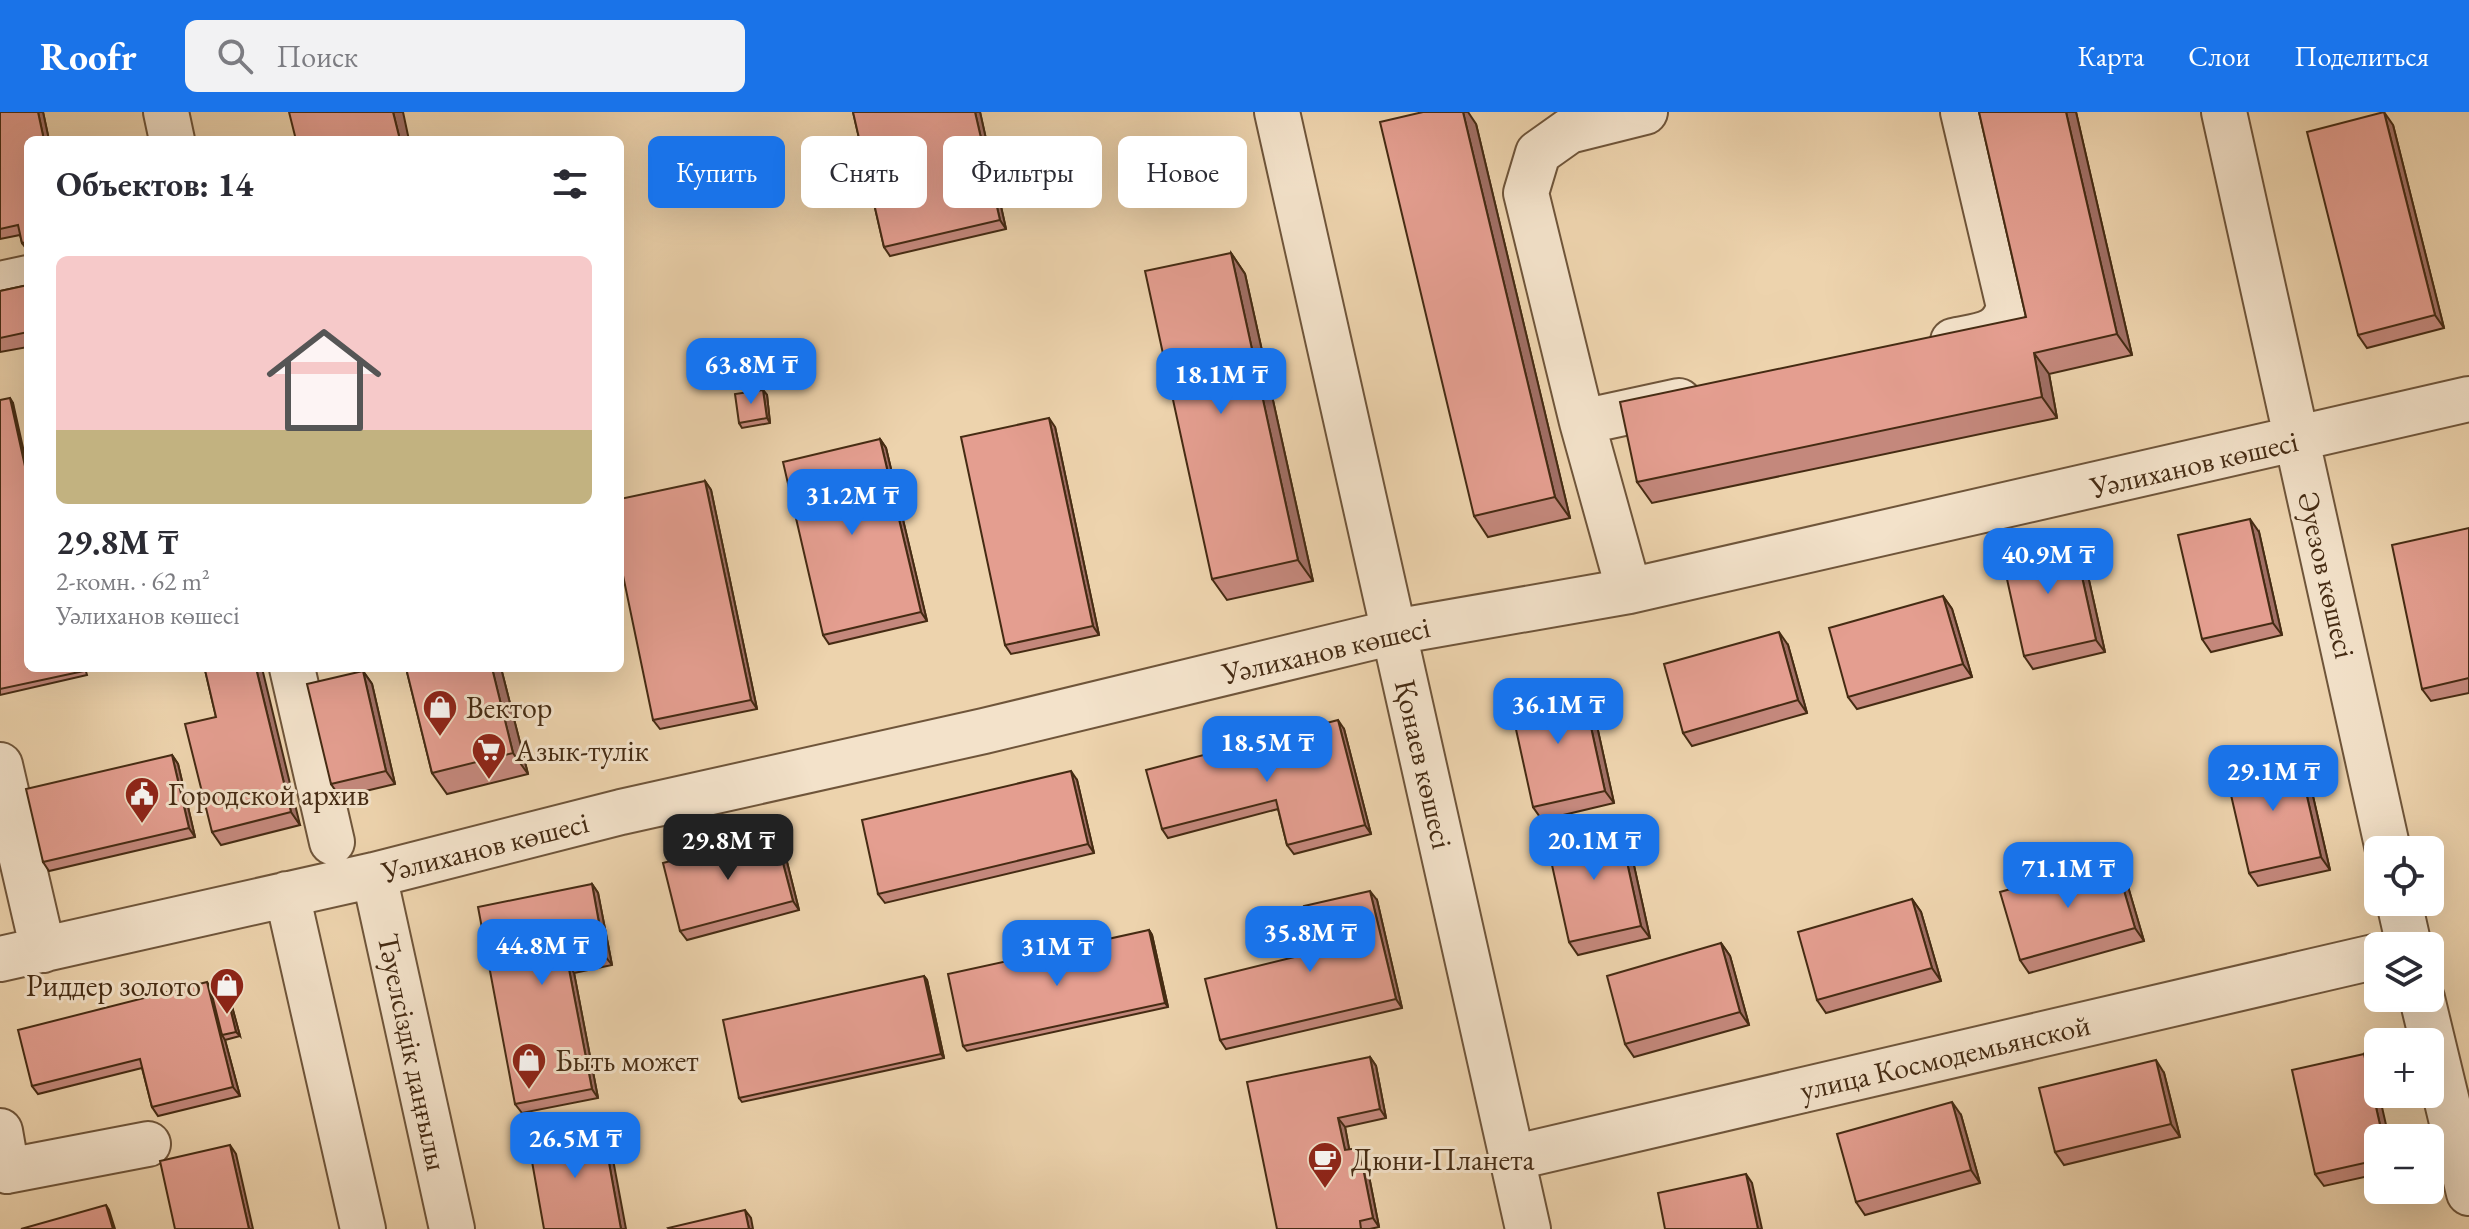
<!DOCTYPE html>
<html lang="ru">
<head>
<meta charset="utf-8">
<style>
  :root { --surface:#fff; --page:#f2f2f3; --text:#2b2b33; --muted:#7c7c81; --line:#e1e1e2; --accent:#1a73e8 }
  body { margin:0; font-family:"EB Garamond",serif; background:var(--page); color:var(--text); height:100vh; display:flex; flex-direction:column; font-size:30px; white-space:nowrap }
  * { box-sizing:border-box; margin:0 }
  p { font-size:26px; color:var(--muted) }
  .icon { flex:none; width:44px; height:44px; fill:none; stroke:currentColor; stroke-width:2; stroke-linecap:round; stroke-linejoin:round }
  .map { position:relative; flex:1; overflow:hidden }
  .sheet { position:absolute; left:24px; top:24px; width:600px; height:536px; display:flex; flex-direction:column; background:var(--surface); border-radius:12px; box-shadow:0 8px 32px #0002 }
  .sheet>* { flex:none }
  .hud { position:absolute; left:648px; top:24px; width:760px; height:72px; display:flex; gap:16px }
  .buttons { position:absolute; left:2364px; top:724px; display:grid; gap:16px }
  .buttons a { display:grid; place-items:center; width:80px; height:80px; border-radius:12px; background:var(--surface); box-shadow:0 8px 32px #0002; font-size:40px }
  .price { position:absolute; translate:-50% -68px; padding:0 18px; border-radius:16px; background:var(--accent); color:#fff; font-size:26px; line-height:52px; filter:drop-shadow(0 2px 4px #0008) }
  .price::after { content:''; position:absolute; left:50%; top:48px; width:24px; height:18px; margin-left:-12px; background:inherit; clip-path:polygon(0 0,100% 0,50% 100%) }
  .price.current { background:#222; color:#fff }
  ul { padding:0; list-style:none }
  li { display:grid; align-content:center; gap:16px; height:424px; padding:0 32px }
  li+li { border-top:2px solid var(--line) }
  li span { display:grid; place-items:center; height:248px; border-radius:12px; color:#555 }
  li>.icon { margin-inline-start:auto }
  span .icon { width:144px; height:144px; fill:#fffc; stroke-width:1 }
  li b { font-size:34px }
  h2 { display:flex; justify-content:space-between; align-items:center; height:96px; padding:0 32px; font-size:34px }
  .pill { padding:0 28px; border-radius:12px; background:var(--surface); box-shadow:0 8px 32px #0002; font-size:28px; line-height:72px }
  .pill.current { background:var(--accent); color:#fff }
  header { display:flex; align-items:center; gap:48px; box-sizing:border-box; height:112px; padding:0 40px; background:var(--accent); color:#fff }
  header strong { font-size:38px }
  nav { display:flex; gap:44px; margin-inline-start:auto; font-size:28px }
  .search { width:560px; height:72px; background:var(--page); display:flex; align-items:center; gap:20px; box-sizing:border-box; padding:0 28px; border-radius:12px; color:var(--muted); font-size:30px }
  .map>svg:first-child { display:block }
  .lines { fill:none; stroke-linecap:round; stroke-linejoin:round }
  .minor-casing { stroke:#6f553a; stroke-width:48 }
  .minor { stroke:#f3e2ca; stroke-width:44 }
  .wall { fill:#c4887c; stroke:#452b13; stroke-width:2 }
  .shaded-wall { fill:#a06f65; stroke:#452b13; stroke-width:2 }
  .building { fill:#e49e90; stroke:#452b13; stroke-width:2 }
  .labels { text-anchor:middle; dominant-baseline:central; stroke-width:6; stroke-linejoin:round; paint-order:stroke }
  .street-label { font-size:30px; fill:#452b13; stroke:#f3e2ca }
  .poi-label { font-size:30px; fill:#452b13; stroke:#f3e2ca; text-anchor:start }
</style>
</head>
<body>
<header>
<strong>Roofr</strong>
<div class="search"><svg class="icon" aria-label="search" viewBox="0 0 24 24"><circle cx="10" cy="10" r="6"/><path d="M15 15l6 6"/></svg>Поиск</div>
<nav><a>Карта</a><a>Слои</a><a>Поделиться</a></nav>
</header>
<div class="map">
<svg width="2469" height="1117" viewBox="0 0 2469 1117">
  <rect width="100%" height="100%" fill="#edd3ad"/>
  <filter id="stains"><feTurbulence type="fractalNoise" baseFrequency=".0025" numOctaves="4"/><feColorMatrix values="0 0 0 0 .2 0 0 0 0 .09 0 0 0 0 .02 0 0 0 .5 -.17"/></filter>
  <radialGradient id="worn" r=".72"><stop offset=".6" stop-color="#630" stop-opacity="0"/><stop offset="1" stop-color="#630" stop-opacity=".3"/></radialGradient>
  <g class="lines">
    <g class="minor-casing">
      <path id="minor" d="M166,0L172,28
        M1277,0L1528,1117
        M2224,0L2388,738
        M0,172L28,166
        M1953,229C1981,223 2001,224 2009,195L1963,0
        M1582,310L1679,289
        M1629,479L1582,310L1526,81L1538,41L1569,19L1645,0
        M292,556L332,730
        M0,653L43,838
        M374,763L452,1117
        M287,782L363,1117
        M2399,790L2409,834
        M0,847L374,763L621,700L984,619L1394,520L1629,479L2469,287
        M2422,886L2469,1081
        M0,1019L7,1059L148,1032
        M1512,1046L2378,844"/>
    </g>
    <use href="#minor" class="minor"/>
  </g>
  <path class="wall" d="M0,0H43L49,28H28V139L22,131L20,123L0,127Z
    M853,0H980L1006,117L890,144L884,135Z
    M1979,0H2076L2132,243L2049,262L2057,306L1652,391L1637,370L2026,205Z
    M1476,12L1570,406L1488,425L1474,404Z
    M2393,13L2444,216L2367,236L2358,223Z
    M1231,141L1245,162L1313,469L1227,488L1212,467Z
    M28,173V235L0,240V179Z
    M763,278L767,283L770,311L742,316L739,311Z
    M0,288L13,291L28,556H85L87,563L0,583Z
    M1055,315L1099,523L1011,542L1005,533Z
    M880,327L886,336L927,509L829,532L823,523Z
    M705,369L711,378L757,597L660,617L653,608Z
    M2469,416V581L2431,589L2422,577Z
    M2259,420L2282,523L2211,540L2202,527Z
    M2073,424L2082,437L2105,540L2033,557L2024,544Z
    M1943,484L1952,497L1972,565L1857,597L1848,585Z
    M1788,533L1807,601L1692,634L1683,621Z
    M406,556H501L528,662L447,682L432,661Z
    M205,558L300,713L221,733L212,720L216,605Z
    M363,559L372,572L395,672L340,685L331,672Z
    M1582,574L1591,587L1614,691L1542,708L1533,695Z
    M1344,617L1371,722L1294,742L1287,733L1278,697L1168,726L1162,717Z
    M2297,641L2306,654L2330,758L2258,774L2249,761Z
    M172,643L178,652L195,725L49,759L43,750Z
    M1077,668L1094,741L885,791L878,782Z
    M1618,709L1627,722L1650,826L1578,843L1569,830Z
    M782,730L799,798L687,828L680,819Z
    M2124,761L2144,829L2029,861L2020,848Z
    M592,772L598,781L612,853L574,861L598,986L522,1001L515,992Z
    M1912,787L1921,800L1941,869L1826,901L1817,888Z
    M1377,788L1402,896L1226,937L1220,928L1315,840Z
    M1149,818L1152,823L1168,895L967,939L963,934Z
    M1721,831L1730,844L1749,913L1634,945L1625,932Z
    M924,864L927,868L944,946L742,990L739,986Z
    M210,875L227,876L240,924L225,928L240,984L158,1004L152,995L142,956L38,982L32,974Z
    M2364,942L2373,955L2378,1026V1062L2324,1074L2315,1062Z
    M1370,945L1376,954L1386,1006L1345,1015L1349,1037L1365,1044L1379,1115L1370,1117H1277Z
    M2164,961L2180,1025L2064,1053L2055,1040Z
    M1961,1003L1980,1071L1865,1103L1856,1090Z"/>
  <path class="shaded-wall" d="M38,0H43L49,28H44Z
    M393,0H403L409,28H400Z
    M975,0H980L1006,117L1000,108Z
    M1463,0H1468L1476,12L1570,406L1555,385Z
    M2066,0H2076L2132,243L2117,222Z
    M2384,0L2393,13L2444,216L2435,203Z
    M1231,141L1245,162L1313,469L1298,448Z
    M2034,241L2049,262L2057,306L2042,285Z
    M763,278L767,283L770,311L767,306Z
    M10,286L13,291L28,358V368Z
    M1049,306L1055,315L1099,523L1093,514Z
    M880,327L886,336L927,509L921,500Z
    M705,369L711,378L757,597L751,588Z
    M2250,407L2259,420L2282,523L2273,511Z
    M2073,424L2082,437L2105,540L2096,528Z
    M1943,484L1952,497L1972,565L1963,552Z
    M1779,520L1788,533L1807,601L1798,588Z
    M256,556H262L300,713L291,700Z
    M492,556H501L528,662L513,641Z
    M363,559L372,572L395,672L386,659Z
    M1582,574L1591,587L1614,691L1605,679Z
    M1338,608L1344,617L1371,722L1365,713Z
    M2297,641L2306,654L2330,758L2321,745Z
    M172,643L178,652L195,725L189,716Z
    M1071,659L1077,668L1094,741L1088,732Z
    M1618,709L1627,722L1650,826L1641,814Z
    M775,721L782,730L799,798L793,789Z
    M2115,748L2124,761L2144,829L2135,816Z
    M592,772L598,781L612,853L605,844Z
    M1370,779L1377,788L1402,896L1396,887Z
    M1912,787L1921,800L1941,869L1932,856Z
    M1149,818L1152,823L1168,895L1165,891Z
    M1721,831L1730,844L1749,913L1740,900Z
    M568,852L574,861L598,986L592,977Z
    M924,864L927,868L944,946L941,942Z
    M207,870L213,879L222,923L225,928L240,984L233,975Z
    M224,871L227,876L240,924L236,920Z
    M2364,942L2373,955L2378,982H2379L2389,1026H2383Z
    M1370,945L1376,954L1386,1006L1380,997Z
    M2156,948L2164,961L2180,1025L2171,1012Z
    M1952,990L1961,1003L1980,1071L1971,1058Z
    M1338,1006L1345,1015L1351,1047L1345,1038Z
    M602,1012L608,1021L626,1117H621Z
    M230,1033L236,1042L253,1117H249Z
    M1359,1036L1365,1044L1379,1115L1373,1106Z
    M1746,1062L1752,1071L1762,1117H1758Z
    M106,1093L109,1098L115,1117H113Z
    M745,1098L751,1106L753,1117H749Z"/>
  <path class="building" d="M0,0H38L44,28H28V130L22,131L18,113L0,117Z
    M289,0H393L400,28H296Z
    M853,0H975L1000,108L884,135Z
    M1423,0H1463L1555,385L1474,404L1380,10Z
    M1979,0H2066L2117,222L2034,241L2042,285L1637,370L1620,290L2026,205Z
    M2384,0L2435,203L2358,223L2307,20Z
    M1231,141L1298,448L1212,467L1145,159Z
    M28,173V220L0,226V179Z
    M763,278L767,306L739,311L735,282Z
    M10,286L28,368V556H83L84,559L0,577V288Z
    M1049,306L1093,514L1005,533L961,325Z
    M880,327L921,500L823,523L783,350Z
    M705,369L751,588L653,608L620,449V387Z
    M2250,407L2273,511L2202,527L2178,423Z
    M2469,416V566L2422,577L2392,433Z
    M2073,424L2096,528L2024,544L2001,440Z
    M1943,484L1963,552L1848,585L1829,516Z
    M1779,520L1798,588L1683,621L1664,552Z
    M211,556H256L291,700L212,720L185,612L216,605L205,558Z
    M406,556H492L513,641L432,661Z
    M363,559L386,659L331,672L307,572Z
    M1582,574L1605,679L1533,695L1510,590Z
    M1338,608L1365,713L1287,733L1276,688L1162,717L1146,658Z
    M2297,641L2321,745L2249,761L2225,657Z
    M172,643L189,716L43,750L26,677Z
    M1071,659L1088,732L878,782L862,708Z
    M1618,709L1641,814L1569,830L1546,726Z
    M775,721L793,789L680,819L663,751Z
    M2115,748L2135,816L2020,848L2000,780Z
    M592,772L605,844L568,852L592,977L515,992L478,795Z
    M1370,779L1396,887L1220,928L1205,867L1315,840L1304,794Z
    M1912,787L1932,856L1817,888L1798,820Z
    M1149,818L1165,891L963,934L948,862Z
    M1721,831L1740,900L1625,932L1607,864Z
    M924,864L941,942L739,986L723,908Z
    M207,870L233,975L152,995L140,947L32,974L18,918Z
    M224,871L236,920L222,923L210,875Z
    M2364,942L2383,1026H2378V1048L2315,1062L2292,958Z
    M1370,945L1380,997L1338,1006L1345,1038L1359,1036L1373,1106L1360,1109L1361,1117H1277L1247,970Z
    M2156,948L2171,1012L2055,1040L2039,976Z
    M1952,990L1971,1058L1856,1090L1837,1022Z
    M602,1012L621,1117H544L528,1027Z
    M230,1033L249,1117H175L160,1049Z
    M1746,1062L1758,1117H1665L1658,1081Z
    M106,1093L113,1117H21Z
    M745,1098L749,1117H669L668,1116Z"/>
  <defs>
    <g id="shop-pin" transform="scale(1.8)"><path d="M0 17L-7.5 6A9.5 9.5 0 1 1 7.5 6Z" fill="#8f2418" stroke="#f3e2ca"/><path d="M-5-2.5h2.3a2.7 3.5 0 0 1 5.4 0H5L5.5 6h-11ZM-1.5-2.5h3a1.5 2.3 0 0 0-3 0Z" fill="#fff"/></g>
    <g id="supermarket-pin" transform="scale(1.8)"><path d="M0 17L-7.5 6A9.5 9.5 0 1 1 7.5 6Z" fill="#8f2418" stroke="#f3e2ca"/><path d="M-6-5.5h2.5l.6 2H6L4.5 2H-2.5L-4.4-4H-6ZM-1.5 3.2a1.3 1.3 0 1 0 .1 0ZM3 3.2a1.3 1.3 0 1 0 .1 0Z" fill="#fff"/></g>
    <g id="civic-pin" transform="scale(1.8)"><path d="M0 17L-7.5 6A9.5 9.5 0 1 1 7.5 6Z" fill="#8f2418" stroke="#f3e2ca"/><path d="M-.6-6.5H3V-4.5H.6V-3L4-1V1h2V6H-6V1h2V-1L-.6-3ZM-1.2 2.5V6h2.4V2.5Z" fill="#fff"/></g>
    <g id="cafe-pin" transform="scale(1.8)"><path d="M0 17L-7.5 6A9.5 9.5 0 1 1 7.5 6Z" fill="#8f2418" stroke="#f3e2ca"/><path d="M-5.5-4.5H6V0H3Q3 3.5 0 3.5H-2.5Q-5.5 3.5-5.5 0ZM3-3.2v2h1.7v-2ZM-6 4.5H4V6H-6Z" fill="#fff"/></g>
  </defs>
  <g fill-rule="evenodd">
    <use href="#shop-pin" x="440" y="595"/>
    <use href="#supermarket-pin" x="489" y="638"/>
    <use href="#civic-pin" x="142" y="682"/>
    <use href="#shop-pin" x="227" y="873"/>
    <use href="#shop-pin" x="529" y="948"/>
    <use href="#cafe-pin" x="1325" y="1047"/>
  </g>
  <g class="labels">
    <g class="street-label">
      <text transform="translate(2194 352) rotate(-13)">Уәлиханов көшесі</text>
      <text transform="translate(2327 463) rotate(77)">Әуезов көшесі</text>
      <text transform="translate(1326 538) rotate(-13)">Уәлиханов көшесі</text>
      <text transform="translate(1424 652) rotate(77)">Қонаев көшесі</text>
      <text transform="translate(485 735) rotate(-14)">Уәлиханов көшесі</text>
      <text transform="translate(413 940) rotate(78)">Тәуелсіздік даңғылы</text>
      <text transform="translate(1945 945) rotate(-13)">улица Космодемьянской</text>
    </g>
    <g class="poi-label">
      <text x="466" y="595">Вектор</text>
      <text x="515" y="638">Азык-тулiк</text>
      <text x="168" y="682">Городской архив</text>
      <text x="201" y="873" text-anchor="end">Риддер золото</text>
      <text x="555" y="948">Быть может</text>
      <text x="1351" y="1047">Дюни-Планета</text>
    </g>
  </g>
  <rect width="100%" height="100%" filter="url(#stains)"/>
  <rect width="100%" height="100%" fill="url(#worn)"/>
</svg>
<div class="buttons">
<a><svg class="icon" aria-label="locate" viewBox="0 0 24 24"><circle cx="12" cy="12" r="6"/><path d="M12 2v4M12 18v4M2 12h4M18 12h4"/></svg></a>
<a><svg class="icon" aria-label="layers" viewBox="0 0 24 24"><path d="M12 4l9 5-9 5-9-5zM3 14l9 5 9-5"/></svg></a>
<a>+</a>
<a>−</a>
</div>
<b class="price" style="left:751px;top:294px">63.8M ₸</b>
<b class="price" style="left:1221px;top:304px">18.1M ₸</b>
<b class="price" style="left:852px;top:425px">31.2M ₸</b>
<b class="price" style="left:2048px;top:484px">40.9M ₸</b>
<b class="price" style="left:1558px;top:634px">36.1M ₸</b>
<b class="price" style="left:1267px;top:672px">18.5M ₸</b>
<b class="price" style="left:2273px;top:701px">29.1M ₸</b>
<b class="price current" style="left:728px;top:770px">29.8M ₸</b>
<b class="price" style="left:1594px;top:770px">20.1M ₸</b>
<b class="price" style="left:2068px;top:798px">71.1M ₸</b>
<b class="price" style="left:1310px;top:862px">35.8M ₸</b>
<b class="price" style="left:542px;top:875px">44.8M ₸</b>
<b class="price" style="left:1057px;top:876px">31M ₸</b>
<b class="price" style="left:575px;top:1068px">26.5M ₸</b>
<div class="hud">
<a class="pill current">Купить</a>
<a class="pill">Снять</a>
<a class="pill">Фильтры</a>
<a class="pill">Новое</a>
</div>
<section class="sheet">
<h2>Объектов: 14<svg class="icon" aria-label="filters" viewBox="0 0 24 24"><path d="M4 7h16M4 17h16"/><circle cx="9" cy="7" r="2"/><circle cx="15" cy="17" r="2"/></svg></h2>
<ul>
<li><span style="background:linear-gradient(#f6c9c9 70%,#c2b280 0)"><svg class="icon" aria-label="home" viewBox="0 0 24 24"><path d="M3 11l9-7 9 7M6 9v11h12V9"/></svg></span><div><b>29.8M ₸</b><p>2-комн. · 62 m²</p><p>Уәлиханов көшесі</p></div></li>
</ul>
</section>
</div>
</body>
</html>
